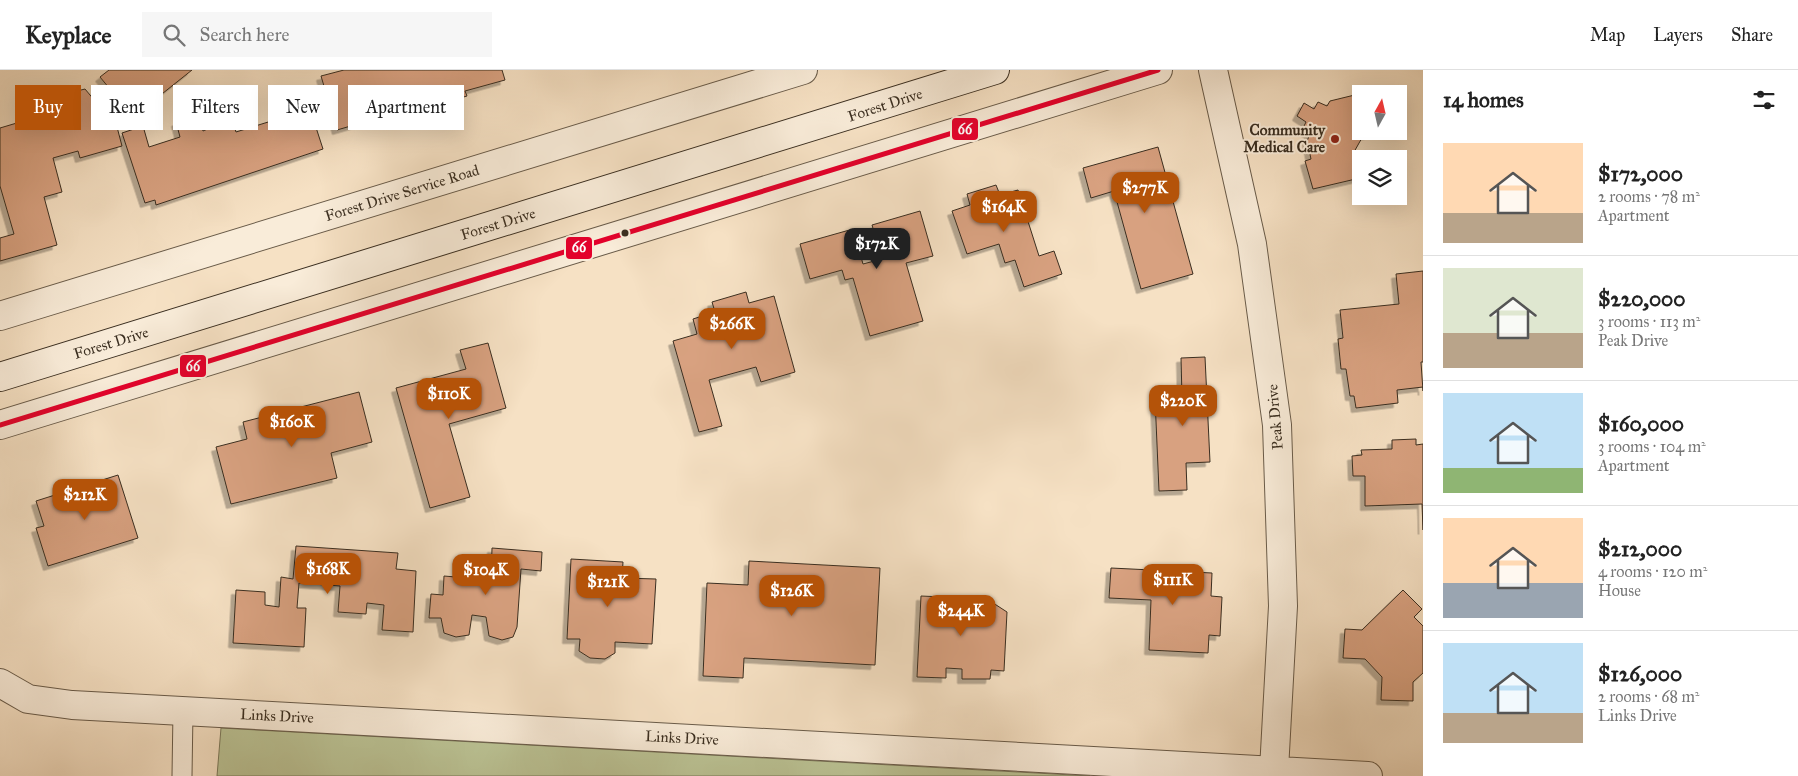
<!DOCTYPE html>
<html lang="en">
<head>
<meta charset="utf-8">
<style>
  :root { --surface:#fff; --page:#f6f6f6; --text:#222; --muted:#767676; --line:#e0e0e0; --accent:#b45309 }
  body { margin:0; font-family:"IM FELL Great Primer",serif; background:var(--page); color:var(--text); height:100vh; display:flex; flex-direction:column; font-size:19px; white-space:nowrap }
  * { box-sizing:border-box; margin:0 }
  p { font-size:16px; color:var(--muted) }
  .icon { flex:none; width:28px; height:28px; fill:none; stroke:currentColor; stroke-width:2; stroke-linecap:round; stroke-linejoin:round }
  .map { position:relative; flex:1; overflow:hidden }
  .side { display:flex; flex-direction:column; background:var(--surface); width:375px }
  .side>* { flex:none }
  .guide { position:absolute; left:15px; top:15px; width:475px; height:45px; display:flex; gap:10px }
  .needle { width:32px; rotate:8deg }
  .controls { position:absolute; left:1352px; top:15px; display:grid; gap:10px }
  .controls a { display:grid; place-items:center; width:55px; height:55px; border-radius:0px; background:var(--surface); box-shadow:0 5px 20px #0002; font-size:25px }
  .price { position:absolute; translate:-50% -42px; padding:0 11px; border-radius:10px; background:var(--accent); color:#fff; font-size:16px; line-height:32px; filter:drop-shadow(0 1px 2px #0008) }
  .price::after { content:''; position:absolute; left:50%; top:30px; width:15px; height:11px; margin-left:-8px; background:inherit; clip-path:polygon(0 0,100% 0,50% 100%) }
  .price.active { background:#222; color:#fff }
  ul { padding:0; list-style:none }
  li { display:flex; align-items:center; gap:15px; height:125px; padding:0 20px }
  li+li { border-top:1px solid var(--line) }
  li span { display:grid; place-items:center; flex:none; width:140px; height:100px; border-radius:0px; color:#555 }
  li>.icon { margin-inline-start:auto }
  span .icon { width:60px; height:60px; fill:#fffc; stroke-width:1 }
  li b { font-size:21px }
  h2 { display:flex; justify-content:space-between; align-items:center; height:60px; padding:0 20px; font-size:21px }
  .chip { padding:0 18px; border-radius:0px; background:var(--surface); box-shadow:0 5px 20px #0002; font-size:18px; line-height:45px }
  .chip.active { background:var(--accent); color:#fff }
  header { display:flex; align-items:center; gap:30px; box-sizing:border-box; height:70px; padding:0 25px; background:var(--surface); border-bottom:1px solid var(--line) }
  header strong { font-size:24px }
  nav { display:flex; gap:28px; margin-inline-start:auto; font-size:18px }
  .search { width:350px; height:45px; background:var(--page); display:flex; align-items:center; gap:12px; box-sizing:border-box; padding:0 18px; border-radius:0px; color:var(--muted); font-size:19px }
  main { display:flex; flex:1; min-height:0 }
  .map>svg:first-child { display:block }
  .green { fill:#bbc395; stroke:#7a785a }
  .building { fill:#d8a180; stroke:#3a2e20; filter:url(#shadow) }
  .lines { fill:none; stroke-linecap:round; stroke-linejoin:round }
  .lane-casing { stroke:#695b49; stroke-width:21 }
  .street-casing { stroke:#695b49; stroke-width:30 }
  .secondary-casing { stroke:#3a2e20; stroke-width:30 }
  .lane { stroke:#f9ecd9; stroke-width:19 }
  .street { stroke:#f9ecd9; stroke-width:28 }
  .secondary { stroke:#f9ecd9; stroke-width:28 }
  .bus-1-casing { stroke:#f9ecd9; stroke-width:9 }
  .bus-1 { stroke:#e4002b; stroke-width:5 }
  .poi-dot { fill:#8f2418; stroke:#f9ecd9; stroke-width:2 }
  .bus-dot { fill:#3a2e20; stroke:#f9ecd9; stroke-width:2 }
  .labels { text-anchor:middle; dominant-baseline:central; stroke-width:4; stroke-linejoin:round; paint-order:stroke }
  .street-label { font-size:15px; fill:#3a2e20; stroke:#f9ecd9 }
  .poi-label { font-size:15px; font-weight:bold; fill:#3a2e20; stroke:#f9ecd9; text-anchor:end }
  .line-badge { stroke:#f9ecd9; stroke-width:2 }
  .badge-label { font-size:14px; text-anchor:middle; font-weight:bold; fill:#fff }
</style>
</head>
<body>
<header>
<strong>Keyplace</strong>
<div class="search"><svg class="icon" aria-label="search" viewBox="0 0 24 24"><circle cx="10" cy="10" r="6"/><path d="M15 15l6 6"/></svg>Search here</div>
<nav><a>Map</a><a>Layers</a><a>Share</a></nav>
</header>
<main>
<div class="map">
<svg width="1423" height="706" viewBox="0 0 1423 706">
  <defs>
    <filter id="shadow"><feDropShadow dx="-4.5" dy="4.5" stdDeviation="0" flood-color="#0004"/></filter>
  </defs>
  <rect width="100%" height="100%" fill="#f6e1c4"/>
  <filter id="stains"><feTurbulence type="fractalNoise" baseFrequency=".004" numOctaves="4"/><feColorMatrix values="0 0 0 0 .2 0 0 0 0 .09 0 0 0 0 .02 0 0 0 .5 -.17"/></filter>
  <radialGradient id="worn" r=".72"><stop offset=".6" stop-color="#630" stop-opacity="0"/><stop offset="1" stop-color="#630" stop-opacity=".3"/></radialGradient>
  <path class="green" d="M221,658L1090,706H217Z"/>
  <path class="building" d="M109,0H192L133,47L100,7Z
    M344,0H502L505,10L465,21L467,26L426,38L423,27L383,39L385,46L337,60L321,6Z
    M85,19L117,57L122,76L80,88L78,81L53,88L62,122L44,127L57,175L0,191V168L14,164L0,116V58L57,41L53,27Z
    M218,19L228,52L232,51L236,62L310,39L323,79L156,135L155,130L145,133L122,63L143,56L149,77L180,67L176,52L198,45L203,61L212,57L207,40L189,29Z
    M1371,21V24H1361V61L1381,62L1363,66L1354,82L1360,108L1313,119L1305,91L1311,89L1307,71L1310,64L1302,60L1306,52L1297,46L1304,33L1314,39L1318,32L1327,36L1330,31Z
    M1158,77L1193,204L1141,219L1114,121L1091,128L1083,98Z
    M996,115L1000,125L1018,120L1039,186L1054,181L1062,204L1024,217L1015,190L1005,193L999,174L967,184L952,141L970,135L967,124Z
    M920,141L933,186L906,193L923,251L870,266L853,208L845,210L842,200L810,209L800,174L853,159L863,194L882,189L872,155Z
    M1423,201V292H1421L1423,321V317L1397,320L1398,333L1356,338L1354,326H1350L1346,299H1341L1338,269L1343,268L1340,240L1399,234L1396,204Z
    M746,222L749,233L774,226L795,302L761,312L756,297L709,310L722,356L699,362L673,271L697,264L693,249L715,242L712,232Z
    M488,273L506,338L449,354L470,427L430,438L396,318L466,299L460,280Z
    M1205,287L1210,392L1186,393L1187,420L1159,421L1155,328L1182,327L1181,288Z
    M359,322L372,372L331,383L337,408L231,434L216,377L247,369L243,352Z
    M1416,369V375L1423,374V460L1422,434L1365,436V406H1353L1352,386L1362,385L1361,380L1392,379V370Z
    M118,405L138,468L48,496L36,458L44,456L36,431Z
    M296,476L398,483L396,499L416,501L413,562L382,560L384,535L367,533L366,544L338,542L340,516L299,513L297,538H306L304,577L233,573L236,520L265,522V535L279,537L281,507L293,509Z
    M492,478L542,482L541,501L521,499L517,557L513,567L502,570L489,566L486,547L472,545L469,565L456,567L444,563L441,548H429L431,524L443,525L444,506L491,510Z
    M571,489L623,492L622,508L656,509L652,574L615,572V583L605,589L590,588L579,581L580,569H567Z
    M749,491L880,498L875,595L744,588L743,608L703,606L707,513L748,515Z
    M1111,498L1212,503L1211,526L1222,527L1220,566L1209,565L1208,583L1149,580L1151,530L1109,528Z
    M1403,520L1422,539L1414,547L1423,556V603L1413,612V631L1381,630L1382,607L1365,589L1343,588L1345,559L1362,560Z
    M921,526L987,529L1007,542L1004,601L991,600L990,609H962V599L946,598V608L917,607Z"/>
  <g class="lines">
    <g class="lane-casing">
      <path id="lane" d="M182,706L183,641"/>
    </g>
    <g class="street-casing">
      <path id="street" d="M1213,0L1252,174L1277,355L1283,536L1274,700
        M0,246L803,0
        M0,355L1158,0
        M0,613L28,629L72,635L1368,706"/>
    </g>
    <g class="secondary-casing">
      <path id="secondary" d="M0,307L995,0"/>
    </g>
    <use href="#lane" class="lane"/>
    <use href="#street" class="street"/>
    <use href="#secondary" class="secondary"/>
    <g class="bus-1-casing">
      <path id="bus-1" d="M0,355L1158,0"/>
    </g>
    <use href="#bus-1" class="bus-1"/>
  </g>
  <circle class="poi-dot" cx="1335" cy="69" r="5"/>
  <circle class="bus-dot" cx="625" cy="163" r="4.5"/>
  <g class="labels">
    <g class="street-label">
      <text transform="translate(885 35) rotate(-18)">Forest Drive</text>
      <text transform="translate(402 123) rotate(-17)">Forest Drive Service Road</text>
      <text transform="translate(498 154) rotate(-17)">Forest Drive</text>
      <text transform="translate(111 273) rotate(-17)">Forest Drive</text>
      <text transform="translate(1275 347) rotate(-95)">Peak Drive</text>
      <text transform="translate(277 646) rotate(3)">Links Drive</text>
      <text transform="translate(682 668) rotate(3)">Links Drive</text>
    </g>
    <g class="poi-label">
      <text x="1325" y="60">Community<tspan x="1325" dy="17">Medical Care</tspan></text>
    </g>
  </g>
  <g class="line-badge">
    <rect x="951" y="47" width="28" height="24" rx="5" fill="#e4002b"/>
    <rect x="565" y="166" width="28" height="24" rx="5" fill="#e4002b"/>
    <rect x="179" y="284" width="28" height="24" rx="5" fill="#e4002b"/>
  </g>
  <g class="badge-label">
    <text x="965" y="64">66</text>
    <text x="579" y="182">66</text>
    <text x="193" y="301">66</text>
  </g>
  <rect width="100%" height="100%" filter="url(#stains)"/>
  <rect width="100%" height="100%" fill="url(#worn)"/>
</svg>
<div class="controls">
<a><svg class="needle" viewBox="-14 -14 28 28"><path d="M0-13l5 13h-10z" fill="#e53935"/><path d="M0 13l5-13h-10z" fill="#767676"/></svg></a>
<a><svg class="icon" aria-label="layers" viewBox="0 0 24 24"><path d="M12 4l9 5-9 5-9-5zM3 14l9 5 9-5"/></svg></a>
</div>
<b class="price" style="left:1145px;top:144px">$277K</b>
<b class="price" style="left:1004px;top:163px">$164K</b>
<b class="price active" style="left:877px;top:200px">$172K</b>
<b class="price" style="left:732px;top:280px">$266K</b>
<b class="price" style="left:449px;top:350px">$110K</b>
<b class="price" style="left:1183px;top:357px">$220K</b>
<b class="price" style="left:292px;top:378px">$160K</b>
<b class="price" style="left:85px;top:451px">$212K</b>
<b class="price" style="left:328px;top:525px">$168K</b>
<b class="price" style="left:486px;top:526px">$104K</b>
<b class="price" style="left:1173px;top:536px">$111K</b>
<b class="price" style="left:608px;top:538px">$121K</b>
<b class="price" style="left:792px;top:547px">$126K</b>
<b class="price" style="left:961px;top:567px">$244K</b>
<div class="guide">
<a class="chip active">Buy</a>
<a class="chip">Rent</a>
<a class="chip">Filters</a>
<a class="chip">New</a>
<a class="chip">Apartment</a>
</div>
</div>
<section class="side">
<h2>14 homes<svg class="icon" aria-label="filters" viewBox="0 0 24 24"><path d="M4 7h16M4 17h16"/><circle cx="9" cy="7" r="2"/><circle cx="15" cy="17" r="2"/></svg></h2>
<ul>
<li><span style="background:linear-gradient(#ffd9b3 70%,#b9a48a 0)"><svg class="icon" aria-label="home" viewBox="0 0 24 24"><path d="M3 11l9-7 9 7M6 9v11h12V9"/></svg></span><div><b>$172,000</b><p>2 rooms · 78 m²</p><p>Apartment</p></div></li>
<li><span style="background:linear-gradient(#dfe7d0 65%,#b9a48a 0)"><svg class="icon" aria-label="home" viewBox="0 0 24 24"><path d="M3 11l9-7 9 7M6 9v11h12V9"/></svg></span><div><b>$220,000</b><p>3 rooms · 113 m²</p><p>Peak Drive</p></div></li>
<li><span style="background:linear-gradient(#bfe0f5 75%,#8fb573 0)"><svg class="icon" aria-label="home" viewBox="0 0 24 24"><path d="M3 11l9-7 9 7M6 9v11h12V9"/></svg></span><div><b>$160,000</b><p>3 rooms · 104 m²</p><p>Apartment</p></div></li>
<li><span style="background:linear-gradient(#ffd9b3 65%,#9aa5b1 0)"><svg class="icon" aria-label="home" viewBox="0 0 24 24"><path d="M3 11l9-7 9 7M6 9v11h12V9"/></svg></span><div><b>$212,000</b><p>4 rooms · 120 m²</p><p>House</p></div></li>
<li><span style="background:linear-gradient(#bfe0f5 70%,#b9a48a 0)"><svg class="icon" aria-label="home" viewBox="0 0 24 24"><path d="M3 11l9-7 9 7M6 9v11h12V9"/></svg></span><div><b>$126,000</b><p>2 rooms · 68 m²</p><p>Links Drive</p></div></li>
</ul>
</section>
</main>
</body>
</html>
